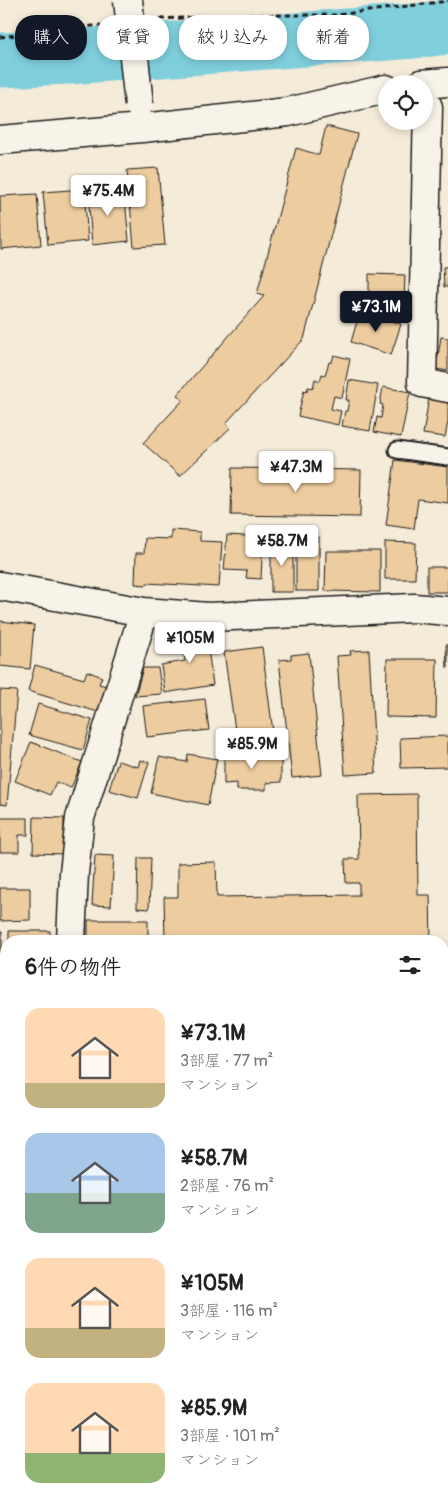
<!DOCTYPE html>
<html lang="ja">
<head>
<meta charset="utf-8">
<style>
  :root { --surface:#fff; --page:#f2f2f2; --text:#222; --muted:#767676; --accent:#111827 }
  body { margin:0; font-family:Pangolin,"Klee One",sans-serif; background:var(--page); color:var(--text); height:100vh; display:flex; flex-direction:column; font-size:19px; white-space:nowrap }
  * { box-sizing:border-box; margin:0 }
  p { font-size:16px; color:var(--muted) }
  .icon { flex:none; width:28px; height:28px; fill:none; stroke:currentColor; stroke-width:2; stroke-linecap:round; stroke-linejoin:round }
  .map { position:relative; flex:1; overflow:hidden }
  .side { position:absolute; left:0px; top:935px; width:449px; height:570px; display:flex; flex-direction:column; background:var(--surface); border-radius:20px 20px 0 0; box-shadow:0 2px 8px #0003 }
  .side>* { flex:none }
  .guide { position:absolute; left:15px; top:15px; width:419px; height:45px; display:flex; gap:10px }
  .buttons { position:absolute; left:378px; top:75px; display:grid; gap:10px }
  .buttons a { display:grid; place-items:center; width:55px; height:55px; border-radius:50%; background:var(--surface); box-shadow:0 2px 8px #0003; font-size:25px }
  .price { position:absolute; translate:-50% -42px; padding:0 11px; border-radius:5px; background:#fff; color:#222; font-size:16px; line-height:32px; filter:drop-shadow(0 1px 2px #0008) }
  .price::after { content:''; position:absolute; left:50%; top:30px; width:15px; height:11px; margin-left:-8px; background:inherit; clip-path:polygon(0 0,100% 0,50% 100%) }
  .price.on { background:var(--accent); color:#fff }
  ul { padding:0; list-style:none }
  li { display:flex; align-items:center; gap:15px; height:125px; padding:0 25px }
  li span { display:grid; place-items:center; flex:none; width:140px; height:100px; border-radius:15px; color:#555 }
  li>.icon { margin-inline-start:auto }
  span .icon { width:60px; height:60px; fill:#fffc; stroke-width:1 }
  li b { font-size:21px }
  h2 { display:flex; justify-content:space-between; align-items:center; height:60px; padding:0 25px; font-size:21px }
  .chip { padding:0 18px; border-radius:20px; background:var(--surface); box-shadow:0 2px 8px #0003; font-size:18px; line-height:45px }
  .chip.on { background:var(--accent); color:#fff }
  .map>svg:first-child { display:block }
  .lines { fill:none; stroke-linecap:round; stroke-linejoin:round }
  .river { stroke:#80cfdd; stroke-width:55 }
  .building { fill:#edcc9f; stroke:#1c1c1c }
  .service-casing { stroke:#1c1c1c; stroke-width:19 }
  .minor-casing { stroke:#1c1c1c; stroke-width:31 }
  .path { stroke:#1c1c1c; stroke-width:3; stroke-dasharray:5 4; stroke-linecap:butt }
  .service { stroke:#f7f3e8; stroke-width:15 }
  .minor { stroke:#f7f3e8; stroke-width:28 }
  .rail { stroke:#1c1c1c; stroke-width:4; stroke-dasharray:8 4; stroke-linecap:butt }
  .minor-bridge-casing { stroke:#1c1c1c; stroke-width:31; stroke-linecap:butt }
  .minor-bridge { stroke:#f7f3e8; stroke-width:28 }
</style>
</head>
<body>
<div class="map">
<svg width="448" height="1505" viewBox="0 0 448 1505">
  <rect width="100%" height="100%" fill="#f5ebd9"/>
  <filter id="ink" filterUnits="userSpaceOnUse"><feTurbulence type="fractalNoise" baseFrequency=".02" numOctaves="2"/><feDisplacementMap in="SourceGraphic" scale="10" xChannelSelector="R" yChannelSelector="G"/><feConvolveMatrix kernelMatrix="1 2 1 2 8 2 1 2 1" color-interpolation-filters="sRGB"/></filter>
  <g filter="url(#ink)">
    <g class="lines">
      <path class="river" d="M0,60L68,57L414,31L448,27"/>
    </g>
    <path class="building" d="M326,126L357,134L304,339L226,423L230,428L180,476L143,443L183,400L177,395L264,296L257,294L296,148L319,155Z
      M158,168L165,245L134,247L127,170Z
      M84,189L88,241L48,245L43,192Z
      M124,189L129,241L92,245L88,193Z
      M37,194L41,245L1,249L0,196Z
      M443,267H448V287H444Z
      M369,274L405,275L404,302H369Z
      M360,311L401,324L391,355L351,342Z
      M441,337L448,338V371L436,369Z
      M334,355L350,359L342,398L334,396L331,409L341,411L338,425L298,416L304,390L307,391L308,387L313,388L315,379L320,381L322,374L325,375L329,362H332Z
      M349,380L378,385L370,431L342,426L345,411H347L349,400H346Z
      M383,387L410,392L401,437L374,432L377,417L381,418L383,405L380,404Z
      M429,398L448,401V422L445,437L423,434Z
      M395,460L448,467V503L418,499L414,529L386,525Z
      M232,468L361,470L360,517L231,515Z
      M171,530L200,532V541L222,542L219,587L147,583L146,585L135,584L136,553H144L145,538L171,539Z
      M227,535L263,537L261,579L246,578L247,571L224,570Z
      M296,537H319V591H296Z
      M271,542H293V592H271Z
      M385,542L416,543L415,579H385Z
      M326,551H380V592L325,591Z
      M427,567H448V592H427Z
      M0,621L34,625L30,669L0,666Z
      M205,627L213,685L165,693L161,665L185,661L181,630Z
      M446,645H448V668H447Z
      M262,647L273,732L236,737L224,652Z
      M369,650L376,773L345,775L337,656L351,655L350,651Z
      M309,653L322,775L292,778L279,660L291,659V655Z
      M387,659H437L436,718L386,717Z
      M35,665L84,679L87,671L102,677L99,684L106,686L98,712L28,691Z
      M143,668H158L162,694L135,696Z
      M0,690L17,691L7,805L0,804Z
      M205,699L209,730L147,737L143,706Z
      M38,704L92,720L83,750L29,735Z
      M448,736V767L401,768L400,738Z
      M31,742L82,762L71,788L56,782L50,795L15,781Z
      M281,753V782L266,783V790H237V783L224,784V754Z
      M188,754L217,759L208,805L151,793L159,757L187,762Z
      M140,760L149,762L138,798L109,790L118,761L138,767Z
      M417,794L418,895H430L431,941H165L164,897H178V863L216,862L217,897L359,895V883H346L345,859H359L358,795Z
      M34,817L64,818V854L33,853Z
      M0,818H28V835H19V852H0Z
      M95,855L114,856L111,906L92,905Z
      M138,858H151L149,909L137,908Z
      M0,888H30V920L0,921Z
      M88,920H148V941H88Z
      M9,931H50V941H9Z
      M0,932H2V972H0Z
      M442,1053H448V1103H442Z
      M442,1217H448V1260H442Z
      M0,1240H6V1276H0Z
      M442,1336H448V1385H442Z
      M0,1346H6V1425H0Z
      M442,1390H448V1442H442Z
      M442,1444H448V1481H442Z"/>
    <g class="lines">
      <g class="service-casing">
        <path id="service" d="M397,450L448,457
          M0,1298L6,1299
          M442,1321H448"/>
      </g>
      <g class="minor-casing">
        <path id="minor" d="M421,84L448,82
          M424,99L428,107L422,383L448,388
          M0,140L142,128L288,112L386,89
          M0,586L144,612L208,617L414,608L448,611
          M71,941L74,873L80,818L144,612
          M442,1009H448
          M0,1018H6"/>
      </g>
      <path class="path" d="M160,19L244,15H336L448,1
        M0,37L101,25"/>
      <use href="#service" class="service"/>
      <use href="#minor" class="minor"/>
      <path class="rail" d="M0,1471L6,1472
        M0,1489H6
        M144,1499L223,1505
        M320,1499L388,1505"/>
      <g class="minor-bridge-casing">
        <path id="minor-bridge" d="M128,0L139,105"/>
      </g>
      <use href="#minor-bridge" class="minor-bridge"/>
    </g>
  </g>
</svg>
<div class="buttons">
<a><svg class="icon" aria-label="locate" viewBox="0 0 24 24"><circle cx="12" cy="12" r="6"/><path d="M12 2v4M12 18v4M2 12h4M18 12h4"/></svg></a>
</div>
<b class="price" style="left:108px;top:217px">¥75.4M</b>
<b class="price on" style="left:376px;top:333px">¥73.1M</b>
<b class="price" style="left:296px;top:493px">¥47.3M</b>
<b class="price" style="left:282px;top:567px">¥58.7M</b>
<b class="price" style="left:190px;top:664px">¥105M</b>
<b class="price" style="left:252px;top:770px">¥85.9M</b>
<div class="guide">
<a class="chip on">購入</a>
<a class="chip">賃貸</a>
<a class="chip">絞り込み</a>
<a class="chip">新着</a>
</div>
<section class="side">
<h2>6件の物件<svg class="icon" aria-label="filters" viewBox="0 0 24 24"><path d="M4 7h16M4 17h16"/><circle cx="9" cy="7" r="2"/><circle cx="15" cy="17" r="2"/></svg></h2>
<ul>
<li><span style="background:linear-gradient(#ffd9b3 75%,#c2b280 0)"><svg class="icon" aria-label="home" viewBox="0 0 24 24"><path d="M3 11l9-7 9 7M6 9v11h12V9"/></svg></span><div><b>¥73.1M</b><p>3部屋 · 77 m²</p><p>マンション</p></div></li>
<li><span style="background:linear-gradient(#a9c7e8 60%,#7fa58c 0)"><svg class="icon" aria-label="home" viewBox="0 0 24 24"><path d="M3 11l9-7 9 7M6 9v11h12V9"/></svg></span><div><b>¥58.7M</b><p>2部屋 · 76 m²</p><p>マンション</p></div></li>
<li><span style="background:linear-gradient(#ffd9b3 70%,#c2b280 0)"><svg class="icon" aria-label="home" viewBox="0 0 24 24"><path d="M3 11l9-7 9 7M6 9v11h12V9"/></svg></span><div><b>¥105M</b><p>3部屋 · 116 m²</p><p>マンション</p></div></li>
<li><span style="background:linear-gradient(#ffd9b3 70%,#8fb573 0)"><svg class="icon" aria-label="home" viewBox="0 0 24 24"><path d="M3 11l9-7 9 7M6 9v11h12V9"/></svg></span><div><b>¥85.9M</b><p>3部屋 · 101 m²</p><p>マンション</p></div></li>
</ul>
</section>
</div>
</body>
</html>
